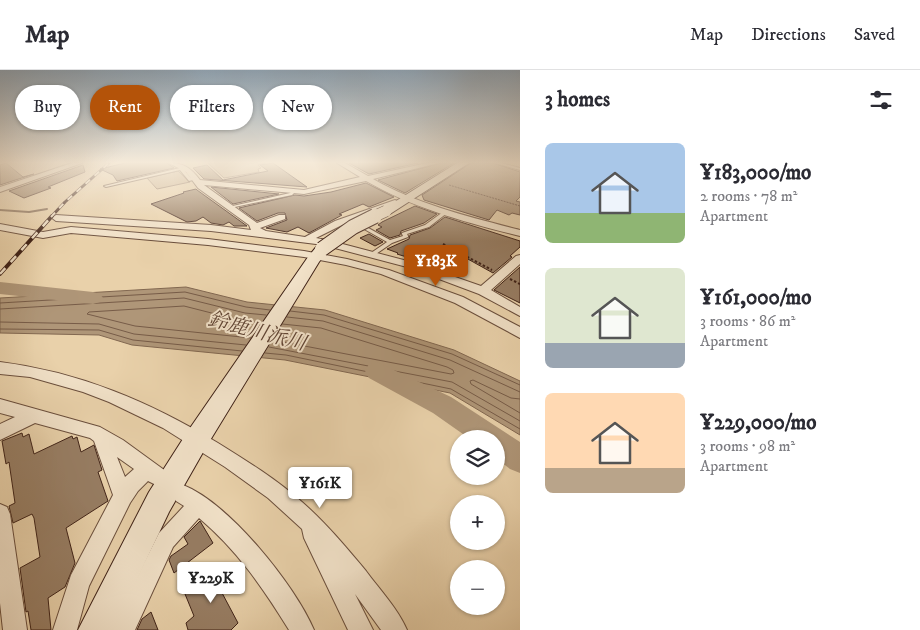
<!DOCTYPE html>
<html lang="en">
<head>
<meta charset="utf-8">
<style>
  :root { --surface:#fff; --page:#f2f2f3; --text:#2b2b33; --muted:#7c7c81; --line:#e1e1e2; --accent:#b45309 }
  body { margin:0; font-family:"IM FELL DW Pica","Noto Serif JP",serif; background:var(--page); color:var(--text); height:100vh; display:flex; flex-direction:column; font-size:19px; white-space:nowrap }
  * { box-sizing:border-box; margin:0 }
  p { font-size:16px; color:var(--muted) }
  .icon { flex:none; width:28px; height:28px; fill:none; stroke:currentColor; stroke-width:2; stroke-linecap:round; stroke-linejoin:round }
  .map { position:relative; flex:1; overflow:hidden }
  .side { display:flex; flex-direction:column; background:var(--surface); width:400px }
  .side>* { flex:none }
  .banner { position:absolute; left:15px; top:15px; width:430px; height:45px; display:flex; gap:10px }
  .fabs { position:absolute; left:450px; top:360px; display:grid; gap:10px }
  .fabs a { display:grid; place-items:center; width:55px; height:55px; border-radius:50%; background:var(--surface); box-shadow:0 1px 4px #0004; font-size:25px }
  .price { position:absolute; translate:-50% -42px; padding:0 11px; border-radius:5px; background:#fff; color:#222; font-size:16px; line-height:32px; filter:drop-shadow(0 1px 2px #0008) }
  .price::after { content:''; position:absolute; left:50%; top:30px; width:15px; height:11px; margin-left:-8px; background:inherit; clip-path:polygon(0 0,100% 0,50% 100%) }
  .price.on { background:var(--accent); color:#fff }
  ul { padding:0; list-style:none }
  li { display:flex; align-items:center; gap:15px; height:125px; padding:0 25px }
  li span { display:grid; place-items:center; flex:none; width:140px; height:100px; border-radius:8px; color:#555 }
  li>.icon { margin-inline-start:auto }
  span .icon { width:60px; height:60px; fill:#fffc; stroke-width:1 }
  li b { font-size:21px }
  h2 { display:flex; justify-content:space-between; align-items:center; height:60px; padding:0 25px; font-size:21px }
  .pill { padding:0 18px; border-radius:22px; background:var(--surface); box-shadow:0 1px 4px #0004; font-size:18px; line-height:45px }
  .pill.on { background:var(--accent); color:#fff }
  header { display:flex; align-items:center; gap:30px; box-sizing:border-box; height:70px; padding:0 25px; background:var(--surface); border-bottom:1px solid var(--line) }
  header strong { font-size:24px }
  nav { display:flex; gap:28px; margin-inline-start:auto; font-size:18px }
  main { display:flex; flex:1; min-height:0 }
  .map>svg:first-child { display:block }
  .green { fill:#ccb391; stroke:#866a54 }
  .water { fill:#af9678; stroke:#826851 }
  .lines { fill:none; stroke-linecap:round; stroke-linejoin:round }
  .shore { stroke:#775c48; stroke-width:1 }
  .stream { stroke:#826851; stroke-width:2 }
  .river { fill:#af9678; fill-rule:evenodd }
  .building { fill:#977d63; stroke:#3f2217 }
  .lane-casing { stroke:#6a4e3c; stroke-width:2 }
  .street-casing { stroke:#6a4e3c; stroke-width:2 }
  .secondary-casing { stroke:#3f2217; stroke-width:2 }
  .path-far1 { stroke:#3f2217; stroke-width:1; stroke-dasharray:2 1; stroke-linecap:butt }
  .path { stroke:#3f2217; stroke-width:2; stroke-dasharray:2.5 2; stroke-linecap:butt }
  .lane { fill:#f1e1c8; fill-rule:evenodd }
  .street { fill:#f1e1c8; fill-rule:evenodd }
  .secondary { fill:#f1e1c8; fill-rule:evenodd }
  .rail-far1-casing { stroke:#3f2217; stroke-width:3 }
  .rail-casing { stroke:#3f2217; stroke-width:4 }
  .rail-far1 { stroke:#f1e1c8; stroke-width:2; stroke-dasharray:6; stroke-linecap:butt }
  .rail { stroke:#f1e1c8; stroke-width:2.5; stroke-dasharray:8; stroke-linecap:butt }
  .secondary-bridge-far1-casing { stroke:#3f2217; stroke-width:12; stroke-linecap:butt }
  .secondary-bridge-casing { stroke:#3f2217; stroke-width:16; stroke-linecap:butt }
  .secondary-bridge-far1 { stroke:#f1e1c8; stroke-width:11 }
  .secondary-bridge { stroke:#f1e1c8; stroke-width:14 }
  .labels { text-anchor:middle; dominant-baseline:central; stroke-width:4; stroke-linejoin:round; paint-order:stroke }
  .water-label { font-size:20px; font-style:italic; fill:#614534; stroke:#f1e1c8 }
</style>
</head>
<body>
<header>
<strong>Map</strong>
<nav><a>Map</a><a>Directions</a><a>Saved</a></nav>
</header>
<main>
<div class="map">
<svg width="520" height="560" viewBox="0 0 520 560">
  <rect width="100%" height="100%" fill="#e9d1aa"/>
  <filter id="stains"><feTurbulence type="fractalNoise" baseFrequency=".004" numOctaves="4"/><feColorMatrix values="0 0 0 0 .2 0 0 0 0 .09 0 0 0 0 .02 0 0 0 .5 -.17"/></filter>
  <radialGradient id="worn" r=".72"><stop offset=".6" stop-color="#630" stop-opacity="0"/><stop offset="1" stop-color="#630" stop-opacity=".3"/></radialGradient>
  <path class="green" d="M208,93H266L258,95L261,98L258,99L259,102L224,108Z
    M178,101L190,112L157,119L147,108Z"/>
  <path class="water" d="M186,217L247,232L325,240L454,280L520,311V365L450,323L285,290L132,275L99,265L0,263V228Z"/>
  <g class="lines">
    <path class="shore" d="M0,233L185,222L246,237L270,240
      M0,239L184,228L245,243L266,245
      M290,241L324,245L452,284L520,315
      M287,247L323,251L450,290L520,322
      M0,252L99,254L134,264L246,275
      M0,259L99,260L133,270L242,281
      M251,268L135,256L87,244L89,242L184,236L243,251L261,253
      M273,270L451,304L454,303L453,300L447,297L321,258L282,254
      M269,277L452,312L520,351
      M265,283L286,285L451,319L520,359
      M520,329L511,328L473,310L470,311L471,314L520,343"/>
    <path class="stream" d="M0,140L29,142L47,139"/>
    <path class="river" d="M0,212L93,222L100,224L103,228L100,232L93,234L0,224Z
      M377,292L451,327L520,372V403L510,399L496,388V369H470L433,343L369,308L365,301L369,294Z"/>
  </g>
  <path class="building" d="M6,93L23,107L34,104L0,115V95Z
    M125,93H167L174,98L117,111L113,105L100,99Z
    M273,93L307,117L204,109L193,98L207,95L223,110L268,101L260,95Z
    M349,93H418L369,104Z
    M441,93H454L405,123L378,110Z
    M471,93H493L520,102V127L516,131L520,132V145L512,143L509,145L497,140L489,150L424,130L422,125Z
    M83,95L85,102L48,117L51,118L24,128L9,121Z
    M366,113L394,127L369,137L363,134L339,144L342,145L309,163L298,157L287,162L266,158L287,150L285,143H278L257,151L239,138L295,125L304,126L331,122Z
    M211,117L279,124L233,134Z
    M196,119L197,120L247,156H234L229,152L223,155L211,153L203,147L196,151L187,152L151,134L184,123L183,122Z
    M415,136L437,144L424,153L401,161L400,165L390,168L376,160L382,157L378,155L382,152Z
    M445,147L520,171V177L510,186L512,187L493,203L466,188L455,194L445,190L439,197L397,184L398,183L387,179L409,169L410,165L430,158Z
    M369,164L383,172L375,176L360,168Z
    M520,197V233L494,220Z
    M22,363L23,367L29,364L34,384L72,366L73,369L77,367L81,382L94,375L102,400L98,402L108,431L66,458L75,493L65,517L48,528L51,560H31L28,541L26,542L20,498L40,487L34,448L32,444L13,453L9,436L15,433L9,392L6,394L2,371Z
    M200,451L213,473L174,503L169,490L171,486L188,474L184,467Z
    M223,496L231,513L221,521L238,553L231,560H188L186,553L194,546L185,524Z
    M151,542L158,560H137L142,549Z"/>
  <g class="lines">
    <g class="lane-casing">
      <path id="lane" d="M495,93H501L520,98V100Z
        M184,97L186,98L183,99L191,108L197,107V109L189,111L180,100L106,117L104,116Z
        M292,121L295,122L292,125L230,138L228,137L290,123Z
        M443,142L447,143L429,157L407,164L408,166V167L392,173L373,186L370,184L371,183L387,172L357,155L361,154L390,170L403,166L402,164V163L425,155Z"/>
    </g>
    <g class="street-casing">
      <path id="street" d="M72,93H82L0,122V117Z
        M169,93C184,93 191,98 200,110L304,120L360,107L337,93H345L368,106L427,93H439L373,109C419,135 470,147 520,160V166C467,153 413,138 366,111L304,124L204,115L257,153L279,145H285V149L260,158L266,161L305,167L335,151L395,130L403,134L352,150L316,168L327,170V174L324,175L211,161L56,151L52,148L56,145L211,155L251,160L249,155L198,118L186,102Z
        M0,154L43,162L71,157L208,169L304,181L347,189L389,200L463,227L520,257V268L455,233L381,204L346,195L304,187L208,175L71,163L43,168L0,160Z
        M335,172L415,193L481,216L516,186L520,185V194L491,220L520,237V246L479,224L407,197L331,177L330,175Z
        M0,292C80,302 150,332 218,373C247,391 276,409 302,432C325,452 346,477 366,501C380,520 398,539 407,560H381L355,524L373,560H348L304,468L302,459L268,428L225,397L163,358L109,332L83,322L30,307L0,304Z
        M0,329L100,357L123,370L167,402L169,408L167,414L160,417L148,411L138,421L130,433L89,516L77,560H53L71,505L113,425L94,371L90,368L35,353L0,370V354L15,347L0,343ZM117,387L134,399L125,407Z
        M183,415C229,433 295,515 314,560H289C263,518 237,480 199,448L173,477L135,560H111L159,463L184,436L176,431L174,424L176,417Z
        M0,434L7,437L10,444L27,560H3L0,533Z"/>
    </g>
    <g class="secondary-casing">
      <path id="secondary" d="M457,93H469L390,144L386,145L380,141Z
        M322,175L327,176L329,179L319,192L206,377L169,442L113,560H78L149,422L188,361L308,187L317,176Z"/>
    </g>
    <path class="path-far1" d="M449,115L520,136"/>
    <path class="path" d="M443,174L492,200
      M510,209L520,214"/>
    <use href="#lane" class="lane"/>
    <use href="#street" class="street"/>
    <use href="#secondary" class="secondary"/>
    <g class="rail-far1-casing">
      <path id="rail-far1" d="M51,147L65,132L109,93"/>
    </g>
    <g class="rail-casing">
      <path id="rail" d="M0,204L52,146"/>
    </g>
    <use href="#rail-far1" class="rail-far1"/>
    <use href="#rail" class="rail"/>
    <g class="secondary-bridge-far1-casing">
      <path id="secondary-bridge-far1" d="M373,147L386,141"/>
    </g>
    <g class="secondary-bridge-casing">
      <path id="secondary-bridge" d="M322,179L353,157L375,146"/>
    </g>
    <use href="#secondary-bridge-far1" class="secondary-bridge-far1"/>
    <use href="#secondary-bridge" class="secondary-bridge"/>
  </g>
  <linearGradient id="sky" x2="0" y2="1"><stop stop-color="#91a8bb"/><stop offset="0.54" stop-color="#f5ead9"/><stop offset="1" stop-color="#f5ead9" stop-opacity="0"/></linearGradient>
  <rect width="520" height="171" fill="url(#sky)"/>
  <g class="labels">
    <g class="water-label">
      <text transform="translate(257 262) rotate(15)">鈴鹿川派川</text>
    </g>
  </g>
  <rect width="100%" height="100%" filter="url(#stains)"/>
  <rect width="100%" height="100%" fill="url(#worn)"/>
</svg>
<div class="fabs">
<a><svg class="icon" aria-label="layers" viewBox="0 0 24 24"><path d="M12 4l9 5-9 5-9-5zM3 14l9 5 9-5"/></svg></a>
<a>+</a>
<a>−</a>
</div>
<b class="price on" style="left:436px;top:217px">¥183K</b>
<b class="price" style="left:320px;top:439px">¥161K</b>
<b class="price" style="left:211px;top:534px">¥229K</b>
<div class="banner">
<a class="pill">Buy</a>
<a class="pill on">Rent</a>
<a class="pill">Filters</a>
<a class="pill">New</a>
</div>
</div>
<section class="side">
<h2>3 homes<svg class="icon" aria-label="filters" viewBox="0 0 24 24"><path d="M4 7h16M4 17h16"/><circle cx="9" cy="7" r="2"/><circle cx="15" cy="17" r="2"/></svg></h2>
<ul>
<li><span style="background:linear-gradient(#a9c7e8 70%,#8fb573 0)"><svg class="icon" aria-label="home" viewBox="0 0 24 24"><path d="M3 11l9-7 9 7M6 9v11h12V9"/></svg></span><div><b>¥183,000/mo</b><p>2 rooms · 78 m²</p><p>Apartment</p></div></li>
<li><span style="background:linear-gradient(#dfe7d0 75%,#9aa5b1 0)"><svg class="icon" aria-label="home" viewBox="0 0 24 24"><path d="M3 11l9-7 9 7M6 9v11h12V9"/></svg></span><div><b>¥161,000/mo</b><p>3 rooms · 86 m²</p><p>Apartment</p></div></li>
<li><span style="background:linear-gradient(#ffd9b3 75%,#b9a48a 0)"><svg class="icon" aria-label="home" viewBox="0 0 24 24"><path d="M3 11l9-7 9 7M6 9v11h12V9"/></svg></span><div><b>¥229,000/mo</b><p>3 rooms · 98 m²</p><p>Apartment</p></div></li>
</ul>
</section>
</main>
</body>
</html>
